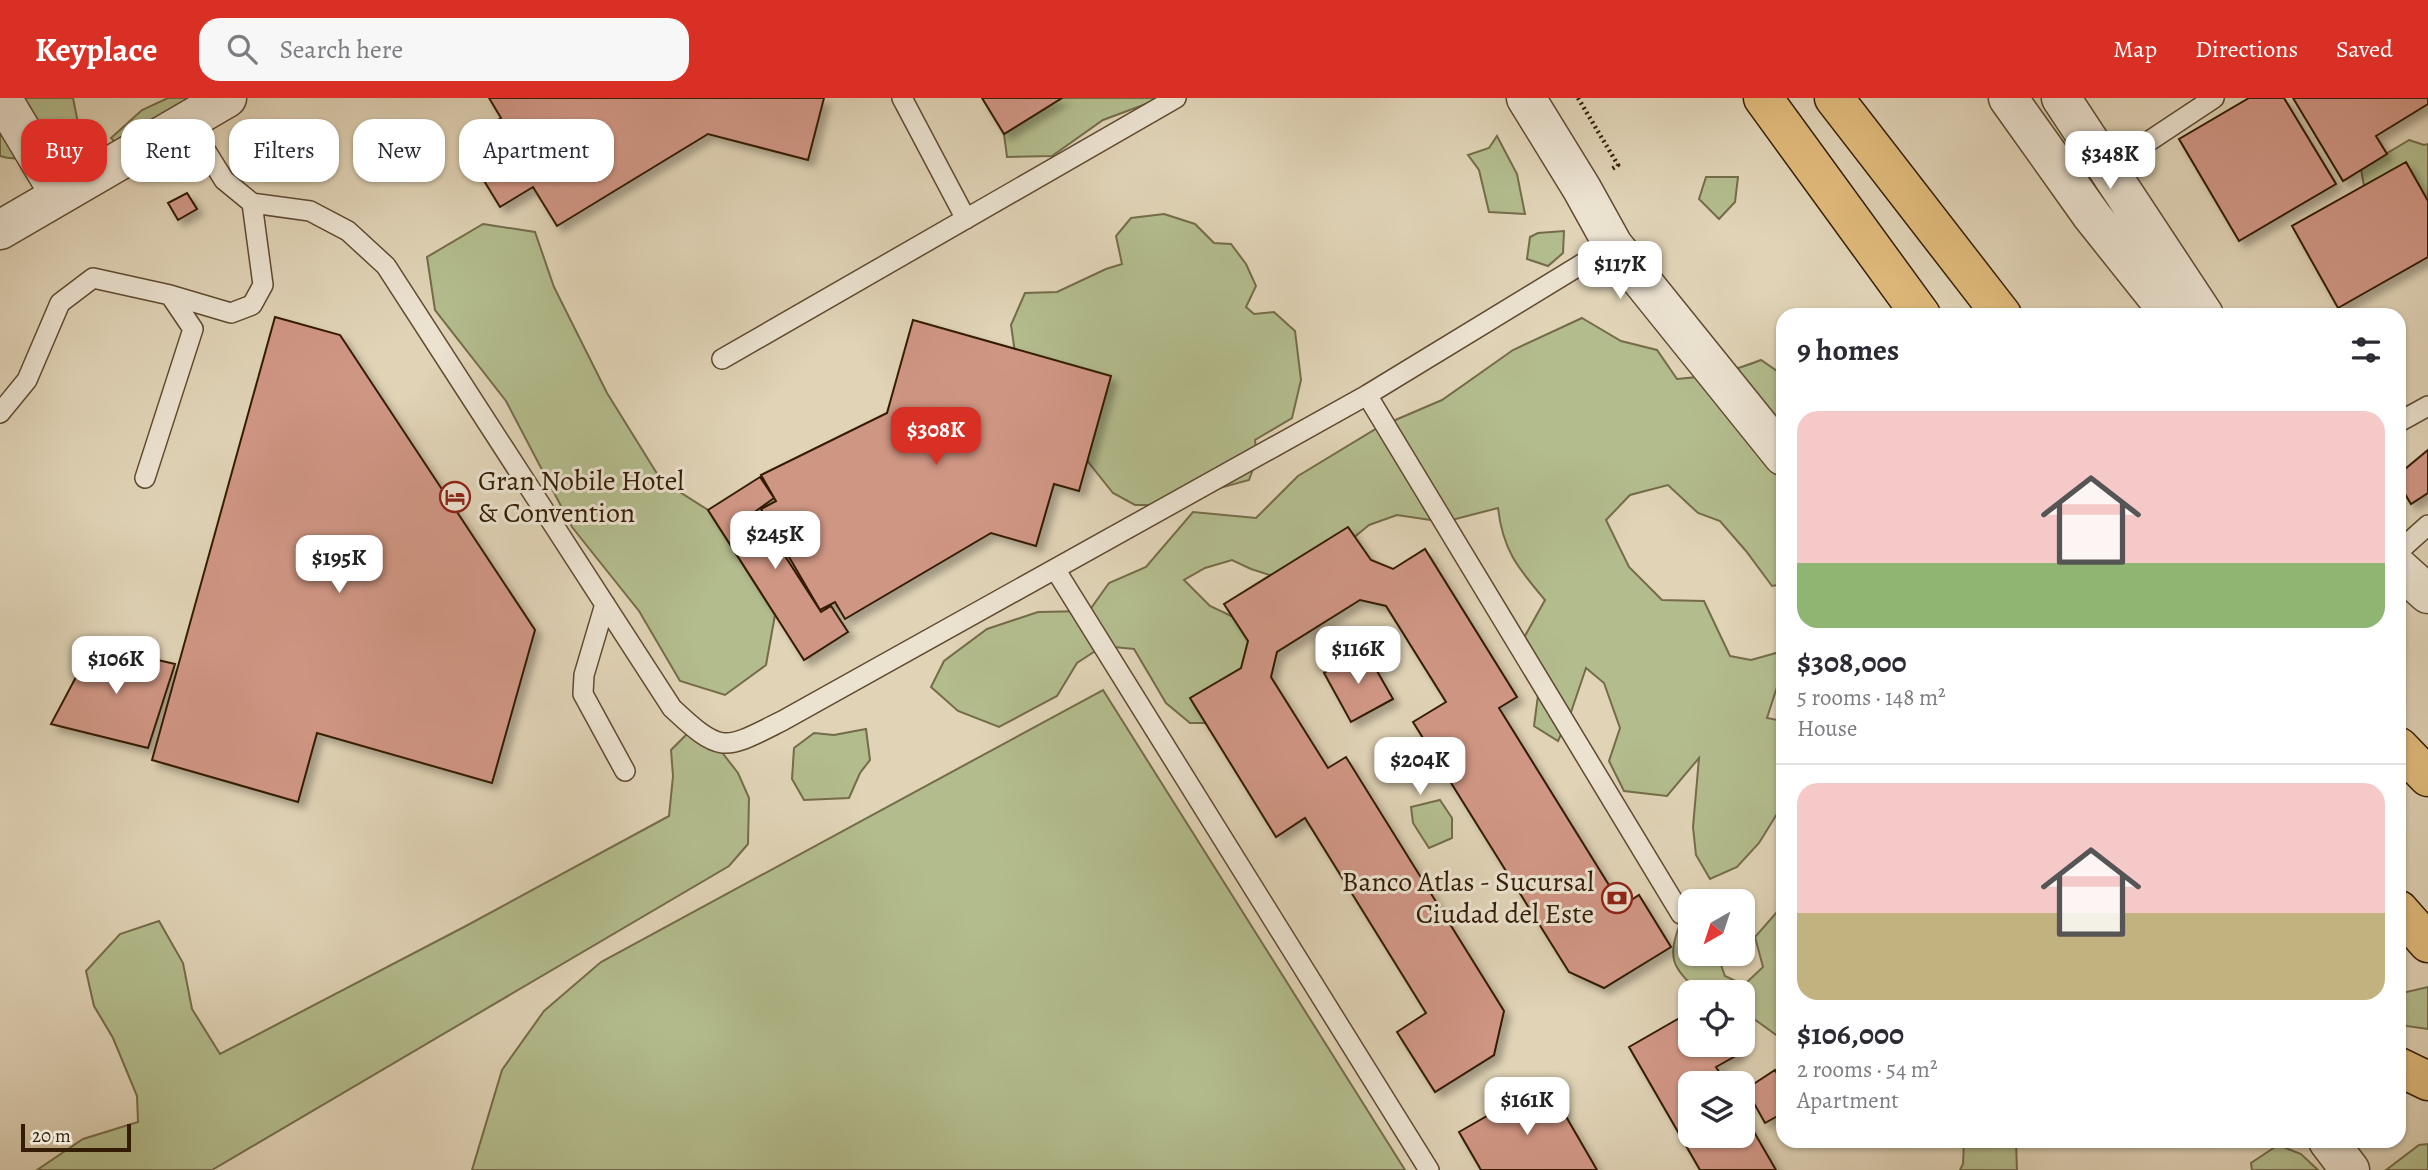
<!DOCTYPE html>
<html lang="en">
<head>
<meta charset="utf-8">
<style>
  :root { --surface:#fff; --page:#f7f7f7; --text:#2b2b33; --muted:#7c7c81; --line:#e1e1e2; --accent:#d93025 }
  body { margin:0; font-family:Alegreya,serif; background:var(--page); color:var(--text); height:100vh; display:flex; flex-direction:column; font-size:26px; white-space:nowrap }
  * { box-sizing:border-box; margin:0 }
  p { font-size:23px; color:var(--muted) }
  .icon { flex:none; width:38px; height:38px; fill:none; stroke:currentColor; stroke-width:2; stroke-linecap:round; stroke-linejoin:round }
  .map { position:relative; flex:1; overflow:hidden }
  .sheet { position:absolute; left:1776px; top:210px; width:630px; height:840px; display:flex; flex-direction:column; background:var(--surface); border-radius:21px; box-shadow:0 2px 5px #0004 }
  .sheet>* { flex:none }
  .top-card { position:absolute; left:21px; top:21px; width:665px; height:63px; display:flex; gap:14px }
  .needle { width:46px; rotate:219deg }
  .buttons { position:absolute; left:1678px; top:791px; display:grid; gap:14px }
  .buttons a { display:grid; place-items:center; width:77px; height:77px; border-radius:14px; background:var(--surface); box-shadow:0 2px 5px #0004; font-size:35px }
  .scale { position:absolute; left:21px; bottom:18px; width:110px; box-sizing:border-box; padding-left:7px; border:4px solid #341d05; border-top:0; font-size:19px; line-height:24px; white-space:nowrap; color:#341d05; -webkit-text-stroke:5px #ebe2d0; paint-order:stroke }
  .price { position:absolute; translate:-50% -60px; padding:0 16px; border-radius:14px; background:#fff; color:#222; font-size:23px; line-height:46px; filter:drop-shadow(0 2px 4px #0008) }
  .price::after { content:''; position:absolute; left:50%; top:42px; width:21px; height:16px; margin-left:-10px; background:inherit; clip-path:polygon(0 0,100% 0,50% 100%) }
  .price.current { background:var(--accent); color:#fff }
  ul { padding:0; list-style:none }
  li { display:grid; align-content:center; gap:14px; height:371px; padding:0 21px }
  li+li { border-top:2px solid var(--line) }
  li span { display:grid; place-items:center; height:217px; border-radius:21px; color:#555 }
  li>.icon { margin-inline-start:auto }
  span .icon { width:126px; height:126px; fill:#fffc; stroke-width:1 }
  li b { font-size:30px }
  h2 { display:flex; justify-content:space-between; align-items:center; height:84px; padding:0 21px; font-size:30px }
  .tag { padding:0 24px; border-radius:21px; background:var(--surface); box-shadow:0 2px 5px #0004; font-size:24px; line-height:63px }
  .tag.current { background:var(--accent); color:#fff }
  header { display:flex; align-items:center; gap:42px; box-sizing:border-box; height:98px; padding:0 35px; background:var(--accent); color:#fff }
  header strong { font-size:33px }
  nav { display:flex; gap:38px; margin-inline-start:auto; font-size:24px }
  .search { width:490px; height:63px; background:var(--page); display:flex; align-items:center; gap:18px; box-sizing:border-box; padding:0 24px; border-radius:21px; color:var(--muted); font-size:26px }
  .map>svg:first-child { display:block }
  .green { fill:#b3bc8d; stroke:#746c49; stroke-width:2 }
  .building { fill:#d09684; stroke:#341d05; stroke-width:2; filter:url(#shadow) }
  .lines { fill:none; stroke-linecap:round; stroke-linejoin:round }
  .service-casing { stroke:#5f4a31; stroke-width:22 }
  .minor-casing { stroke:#5f4a31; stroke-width:41 }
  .tertiary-casing { stroke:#5f4a31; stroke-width:41 }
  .trunk-casing { stroke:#341d05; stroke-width:41 }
  .path { stroke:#341d05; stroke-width:4.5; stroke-dasharray:2 3.5; stroke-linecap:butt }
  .service { stroke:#ebe2d0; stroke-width:19 }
  .minor { stroke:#ebe2d0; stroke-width:38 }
  .tertiary { stroke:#ebe2d0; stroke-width:38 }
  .trunk { stroke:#e0ba7b; stroke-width:38 }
  .labels { text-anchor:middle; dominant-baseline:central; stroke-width:6; stroke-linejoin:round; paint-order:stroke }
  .poi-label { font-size:28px; fill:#341d05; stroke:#ebe2d0; text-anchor:start }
</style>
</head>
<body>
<header>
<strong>Keyplace</strong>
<div class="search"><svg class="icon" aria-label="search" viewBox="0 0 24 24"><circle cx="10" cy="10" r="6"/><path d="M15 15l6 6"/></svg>Search here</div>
<nav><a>Map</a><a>Directions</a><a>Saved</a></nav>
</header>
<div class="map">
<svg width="2428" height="1072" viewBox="0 0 2428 1072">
  <defs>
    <filter id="shadow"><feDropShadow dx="6" dy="6" stdDeviation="3.5" flood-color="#0004"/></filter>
  </defs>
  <rect width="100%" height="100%" fill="#e0d3b6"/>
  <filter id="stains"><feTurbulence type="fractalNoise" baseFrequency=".00286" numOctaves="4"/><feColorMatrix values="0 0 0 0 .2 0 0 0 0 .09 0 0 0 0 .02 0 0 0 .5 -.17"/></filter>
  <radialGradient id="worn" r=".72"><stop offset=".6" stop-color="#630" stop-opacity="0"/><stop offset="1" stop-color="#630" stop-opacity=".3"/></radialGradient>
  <path class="green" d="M0,0H73L79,30C57,46 27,68 0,58Z
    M168,0H227L128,57L111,40L142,12Z
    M1062,0H1162L1103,22L1052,58L1007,59L1004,36Z
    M1497,38L1517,76L1525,116L1489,114L1479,72L1468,57L1489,50Z
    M2409,42L2424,47L2428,46V102L2415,110L2364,88L2361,71Z
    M1706,79H1738L1735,104L1719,121L1699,101Z
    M1164,116L1195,126L1214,145L1231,146L1246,166L1256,188L1246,209L1254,216L1274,214L1295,233L1301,282L1292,320L1255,342L1257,360L1249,382L1158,407H1135L1113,395L1089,365L1071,332L1016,262L1011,227L1025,195L1057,194L1106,171L1122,166L1116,138L1131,120Z
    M483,126L535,134L554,189L607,295L661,382L708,412L775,517L766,567L725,597L680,583L639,513L572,429L506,303L435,212L427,159Z
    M1564,133L1563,155L1548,168L1527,161L1530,139L1538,135Z
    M1582,220L1621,243L1657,252L1677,281C1707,279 1734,273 1761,262L1783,277V486L1772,488L1746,453L1720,423L1698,415L1668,387L1630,397L1606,422L1629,469L1662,502L1704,503L1730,558L1751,562L1783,553V587L1777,589L1767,620L1783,623V703L1780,711L1759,745L1737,769L1710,781L1696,757L1693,729L1699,660L1667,698L1624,693L1609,663L1620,630L1604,585L1586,570L1570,617L1558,643L1534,628L1539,590L1521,545L1545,502C1518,470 1503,453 1498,410L1444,424L1397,417L1369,427L1298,486L1251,471L1232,462L1205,470L1184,482L1210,508L1267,535L1230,625H1190L1166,605L1134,551L1103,548L1077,565L1057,598L999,629L958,613L931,589L944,563L987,531L1038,514L1089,513L1109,485L1146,469L1193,414L1256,420L1298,378L1379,329L1442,302L1513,252Z
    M1103,592L1405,1072H472L502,972L544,913L601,864Z
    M866,631L870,662L860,675L849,700L804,702L792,681L794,650L814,635L834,637Z
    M687,636L717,648L738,675L749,700L748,746L729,768L212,1072H37L83,1041L138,1024L137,998L113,940L94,908L86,873L120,836L159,823L183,865L192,911L220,956L464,829L669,718L673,678L671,652Z
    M1440,702L1452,720V740L1429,750L1413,725L1411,709Z
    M1777,814L1783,831V942L1743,913V894H1699C1671,868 1667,860 1681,823L1690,824V856H1717L1725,878L1744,887L1763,869L1755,839Z
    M2428,889V931L2399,927V901L2402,895Z
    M1964,1043H2016L2017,1072H1960L1963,1066Z
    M2428,1046V1072H2386L2419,1047Z
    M2278,1047L2301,1056L2318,1072H2252L2251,1065Z"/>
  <path class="building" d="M489,0H824L808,62L708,36L557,128L533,89L500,109L461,45L501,20Z
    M982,0H1062L1004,36Z
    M2249,0H2284L2336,86L2239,143L2179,41Z
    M2293,0H2428V6L2376,38L2387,56L2343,83Z
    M2406,64L2428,103V159L2338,210L2292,128Z
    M187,95L197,111L178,122L168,105Z
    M275,219L340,237L535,532L492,685L317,635L298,704L152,662Z
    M913,222L1111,278L1079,393L1054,386L1036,448L991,435L845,521L835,504L820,512L761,411L776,403L761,377L887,315Z
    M2428,352V395L2411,406L2399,386V376Z
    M760,379L774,400L756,413L821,514L831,508L848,534L804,562L708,412Z
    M1348,429L1371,462L1393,471L1425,451L1517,599L1499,610L1622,808L1639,797L1671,849L1604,890L1569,874L1413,624L1446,604L1386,508L1360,502L1277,554L1271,579L1328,670L1346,659L1504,913L1494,957L1435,994L1397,934L1426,915L1305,720L1276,739L1190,600L1241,570L1248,543L1224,506Z
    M93,547L175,566L148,650L51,626Z
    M1365,552L1393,601L1351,624L1324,575Z
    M1690,914V947H1734L1739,956L1716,969L1726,985H1690V1038H1743V1015L1776,1072H1700L1629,949Z
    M1775,972L1783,986V1015L1765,1025L1746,991Z
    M1546,984L1597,1072H1481L1459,1034Z"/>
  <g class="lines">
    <g class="service-casing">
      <path id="service" d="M902,0L966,121
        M188,24L224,82L252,105L310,113L348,133L386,168L672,610C722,657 724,652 782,623L1367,297L1613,147
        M2107,71L2214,0
        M170,197L231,215L252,207L263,187L252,105
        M722,261L1176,0
        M1367,297L1681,816
        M0,315L27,282L60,205L93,180L170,197L193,231L145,380
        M2399,324L2428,308
        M2399,453L2428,427
        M1055,471L1429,1072
        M605,506L584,577L583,596L625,673"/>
    </g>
    <g class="minor-casing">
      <path id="minor" d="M2,0L60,97
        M0,132L227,0"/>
    </g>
    <g class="tertiary-casing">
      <path id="tertiary" d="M1526,0L1582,91L1613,147L1783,358
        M2008,0L2092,118L2171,217
        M2061,0L2204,217
        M2399,470L2428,496
        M2328,1043L2350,1072"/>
    </g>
    <g class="trunk-casing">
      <path id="trunk" d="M1763,0L1921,217
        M1834,0L2002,217
        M2399,649L2428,679
        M2399,812L2428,845
        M2399,969L2428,983"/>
    </g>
    <path class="path" d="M1578,0L1618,67L1612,71"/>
    <use href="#service" class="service"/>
    <use href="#minor" class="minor"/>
    <use href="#tertiary" class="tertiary"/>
    <use href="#trunk" class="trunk"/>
  </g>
  <defs>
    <g id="hotel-ring" transform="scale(1.575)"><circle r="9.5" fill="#ebe2d0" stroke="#8f2418" stroke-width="1.5"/><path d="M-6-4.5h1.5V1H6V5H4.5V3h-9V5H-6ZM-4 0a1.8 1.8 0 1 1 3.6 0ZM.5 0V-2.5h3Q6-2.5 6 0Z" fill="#8f2418"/></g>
    <g id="bank-ring" transform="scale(1.575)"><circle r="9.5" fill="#ebe2d0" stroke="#8f2418" stroke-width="1.5"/><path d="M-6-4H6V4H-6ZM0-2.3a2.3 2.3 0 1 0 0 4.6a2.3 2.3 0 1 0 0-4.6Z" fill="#8f2418"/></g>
  </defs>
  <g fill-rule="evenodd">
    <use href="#hotel-ring" x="455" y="399"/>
    <use href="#bank-ring" x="1617" y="800"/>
  </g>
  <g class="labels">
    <g class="poi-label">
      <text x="478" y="383">Gran Nobile Hotel<tspan x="478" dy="32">&amp; Convention</tspan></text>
      <text x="1594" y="784" text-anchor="end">Banco Atlas - Sucursal<tspan x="1594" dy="32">Ciudad del Este</tspan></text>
    </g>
  </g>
  <rect width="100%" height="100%" filter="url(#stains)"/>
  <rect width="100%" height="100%" fill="url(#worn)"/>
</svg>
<div class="buttons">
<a><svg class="needle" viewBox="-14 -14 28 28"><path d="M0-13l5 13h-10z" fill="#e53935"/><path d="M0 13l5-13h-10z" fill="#7c7c81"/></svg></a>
<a><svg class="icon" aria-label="locate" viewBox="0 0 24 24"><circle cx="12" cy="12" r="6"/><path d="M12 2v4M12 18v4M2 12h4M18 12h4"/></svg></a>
<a><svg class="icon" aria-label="layers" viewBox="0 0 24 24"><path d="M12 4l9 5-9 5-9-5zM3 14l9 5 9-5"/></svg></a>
</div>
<div class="scale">20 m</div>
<b class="price" style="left:2110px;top:93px">$348K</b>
<b class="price" style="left:1620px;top:203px">$117K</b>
<b class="price current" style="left:936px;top:369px">$308K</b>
<b class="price" style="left:775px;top:473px">$245K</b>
<b class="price" style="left:339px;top:497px">$195K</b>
<b class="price" style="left:1358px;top:588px">$116K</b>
<b class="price" style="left:116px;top:598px">$106K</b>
<b class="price" style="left:1420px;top:699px">$204K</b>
<b class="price" style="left:1527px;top:1039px">$161K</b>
<div class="top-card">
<a class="tag current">Buy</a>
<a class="tag">Rent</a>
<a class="tag">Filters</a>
<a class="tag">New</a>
<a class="tag">Apartment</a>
</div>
<section class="sheet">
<h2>9 homes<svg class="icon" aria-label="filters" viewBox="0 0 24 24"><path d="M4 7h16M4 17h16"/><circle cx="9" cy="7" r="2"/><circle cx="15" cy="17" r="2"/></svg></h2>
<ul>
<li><span style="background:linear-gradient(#f6c9c9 70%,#8fb573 0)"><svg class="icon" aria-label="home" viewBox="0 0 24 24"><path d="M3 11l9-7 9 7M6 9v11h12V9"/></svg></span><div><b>$308,000</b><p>5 rooms · 148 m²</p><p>House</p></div></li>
<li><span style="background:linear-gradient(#f6c9c9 60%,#c2b280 0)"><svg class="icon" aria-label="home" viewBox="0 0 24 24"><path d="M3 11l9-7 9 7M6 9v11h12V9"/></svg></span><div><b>$106,000</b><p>2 rooms · 54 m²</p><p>Apartment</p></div></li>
</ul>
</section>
</div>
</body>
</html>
